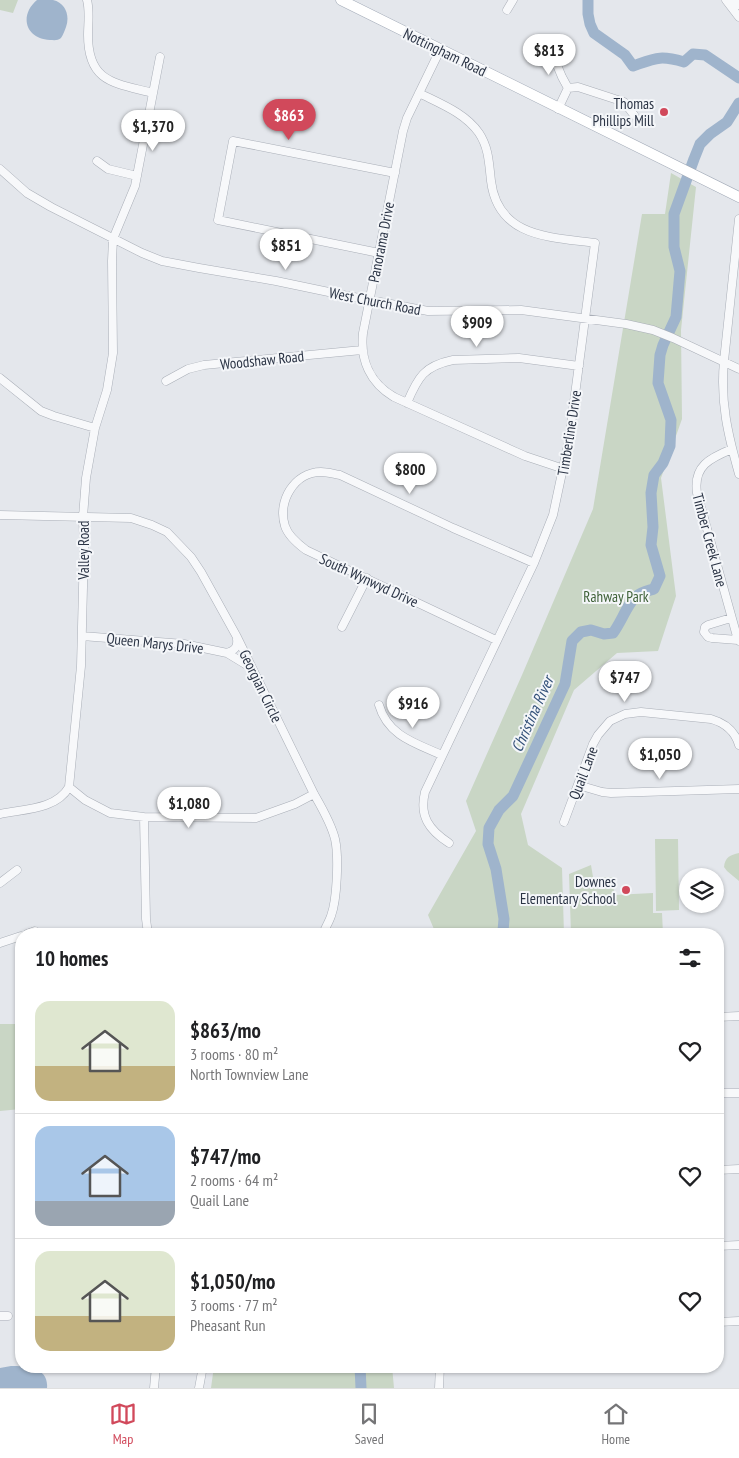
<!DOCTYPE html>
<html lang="en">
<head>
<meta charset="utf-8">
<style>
  :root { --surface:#fff; --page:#f2f2f2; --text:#202124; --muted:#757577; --line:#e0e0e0; --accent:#d1495b }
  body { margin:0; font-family:"PT Sans Narrow",sans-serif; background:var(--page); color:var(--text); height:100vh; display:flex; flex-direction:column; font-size:19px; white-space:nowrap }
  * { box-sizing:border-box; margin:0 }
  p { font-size:16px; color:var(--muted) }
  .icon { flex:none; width:28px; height:28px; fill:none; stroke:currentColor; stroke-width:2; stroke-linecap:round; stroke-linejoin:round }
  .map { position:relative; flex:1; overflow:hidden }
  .details { position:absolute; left:15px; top:928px; width:709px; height:445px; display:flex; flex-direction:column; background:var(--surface); border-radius:20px; box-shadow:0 1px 4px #0004 }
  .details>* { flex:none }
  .fabs { position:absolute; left:679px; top:868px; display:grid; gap:10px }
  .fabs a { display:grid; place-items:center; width:45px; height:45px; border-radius:50%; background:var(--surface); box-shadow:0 1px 4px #0004; font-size:25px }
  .price { position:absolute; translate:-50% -42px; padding:0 11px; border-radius:18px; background:#fff; color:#222; font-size:16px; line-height:32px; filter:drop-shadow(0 1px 2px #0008) }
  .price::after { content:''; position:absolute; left:50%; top:30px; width:15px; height:11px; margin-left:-8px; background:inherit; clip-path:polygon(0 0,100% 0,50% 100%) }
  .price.selected { background:var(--accent); color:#fff }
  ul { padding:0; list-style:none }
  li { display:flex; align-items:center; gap:15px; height:125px; padding:0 20px }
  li+li { border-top:1px solid var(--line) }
  li span { display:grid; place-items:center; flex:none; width:140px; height:100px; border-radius:15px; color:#555 }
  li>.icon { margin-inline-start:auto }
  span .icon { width:60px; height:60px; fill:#fffc; stroke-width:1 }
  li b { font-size:21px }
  h2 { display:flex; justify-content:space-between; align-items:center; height:60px; padding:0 20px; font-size:21px }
  .menu { display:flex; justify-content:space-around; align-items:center; height:70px; border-top:1px solid var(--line); background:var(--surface); font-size:14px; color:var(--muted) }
  .menu a { display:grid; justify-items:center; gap:2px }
  .menu .selected { color:var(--accent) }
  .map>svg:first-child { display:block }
  .green { fill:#c9d6c5 }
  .water { fill:#9fb4cc }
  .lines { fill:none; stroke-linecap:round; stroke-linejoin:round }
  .river { stroke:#9fb4cc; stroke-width:11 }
  .minor-casing { stroke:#a9aeb7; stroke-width:9 }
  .major-casing { stroke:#a3abb8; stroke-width:11 }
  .minor { stroke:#f7f8fa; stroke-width:8 }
  .major { stroke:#fff; stroke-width:10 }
  .poi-dot { fill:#d1495b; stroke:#f4f6f9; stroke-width:2 }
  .labels { text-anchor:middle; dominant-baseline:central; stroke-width:4; stroke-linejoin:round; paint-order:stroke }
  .street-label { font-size:15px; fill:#2b3445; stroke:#f4f6f9 }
  .poi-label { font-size:15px; fill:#2b3445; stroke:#f4f6f9; text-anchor:end }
  .park-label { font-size:15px; fill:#3f6138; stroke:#f4f6f9 }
  .water-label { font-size:16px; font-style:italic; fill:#34527a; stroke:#f4f6f9 }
</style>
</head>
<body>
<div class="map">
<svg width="739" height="1388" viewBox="0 0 739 1388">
  <rect width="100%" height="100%" fill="#e4e7ec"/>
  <path class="green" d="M0,0H18L13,13L0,10Z
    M671,173L696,187L681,330L682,419L661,478L676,596L658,651L617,653L574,690L521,814L528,845L562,868L564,934H436L428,915L476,831L466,801L522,675L593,509L642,214H665Z
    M655,839H678L679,910L656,911Z
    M739,853V881L727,871L724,867C725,857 730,855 739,853Z
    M591,865L593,877L596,878L613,877L614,895L653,893V913H662L663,934H571L569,874Z
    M0,1024H21V1109L0,1111Z
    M214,1366H392L394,1388H211Z"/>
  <path class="water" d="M37,0C42,0 48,0 53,0C66,3 70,16 66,27C65,30 63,35 61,38C58,41 53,40 50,40C25,39 19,15 37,0Z
    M11,1366C26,1366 49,1367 47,1388H0V1368Z"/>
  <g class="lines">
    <path class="river" d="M588,0V14L590,24L594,33L625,55L633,66C656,58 660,55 684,62L693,54L705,55L739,78
      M501,934L503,931L504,919L496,869L488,844L489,828L499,810L513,796L565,684L572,641L581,632L591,630L604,634L613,633C621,623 629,600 638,595C643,592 649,590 654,589L660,576L651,545L653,527L651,493L654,475L663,463L670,446L671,420L658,383L660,355L663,345L676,317L680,271L674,247V214L694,159L700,144L710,134L727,122L739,103
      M360,1366L361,1388"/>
    <g class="minor-casing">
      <path id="minor" d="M87,0C90,11 88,24 88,35C88,83 115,83 153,93
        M726,0L739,17
        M735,0L739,5
        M507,10L513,0
        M440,50L407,118L403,131L363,333C360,360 370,383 394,397L525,456L564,469
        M552,53L562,77L568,88
        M419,93C441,104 465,113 479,133C489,148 489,164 491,181C498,238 551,237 595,243L569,440L553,515L534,563L425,792C419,816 429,830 449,843
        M558,109L568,88L578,87L624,102L634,115
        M97,161L108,169L137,176
        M0,169L27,193L51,207L142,253L162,261L199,268L276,281L343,295L428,311L521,310L626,324L653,330L673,338L739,369
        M739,219L724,361C720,402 728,435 739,474
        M379,253L218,220L233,141L395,173
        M0,378L41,411L54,416L95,428
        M166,381L188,369L204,365L362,350
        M407,403C418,377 424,366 453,360L519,358L579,366
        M732,449C710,458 693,466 697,493L738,640L739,641
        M0,515L131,518L152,525L167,532L191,557L201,572L237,637L314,794C322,808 331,823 335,839C339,857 337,900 331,916C329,922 325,928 323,934
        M731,618L708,625L705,627L704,632L708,637L712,638L738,640
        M342,627L367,578
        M82,636L184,644L227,653
        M237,639C238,647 235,650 227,653L250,667
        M496,640L306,550C298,544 288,536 285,526C277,502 294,472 321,472C327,472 334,474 340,475L453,528L534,563
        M379,705C388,736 415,743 442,755
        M578,785L602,792L611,793L739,789
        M69,787L85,800L110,813L144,817L256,818L295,804L314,794
        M0,814C23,809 56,810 69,787L81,666L84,548L83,517L86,478L95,428L107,390L113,353L112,261L113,239L135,186L160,57
        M144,817L146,919L148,934
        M564,822L593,744L598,735L610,721L625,714L641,712L711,719C725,723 735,731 739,745
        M0,883L17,870
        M27,934L35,931
        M0,943L21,936
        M718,1017L739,1016
        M718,1093H739
        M718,1170L739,1169
        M718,1246L739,1245
        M0,1316H8
        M718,1322L739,1321
        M154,1388L156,1366
        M199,1388L203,1366
        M439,1388L440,1366"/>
    </g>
    <g class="major-casing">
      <path id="major" d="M341,0L739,197"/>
    </g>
    <use href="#minor" class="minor"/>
    <use href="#major" class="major"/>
  </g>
  <g class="poi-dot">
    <circle cx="664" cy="112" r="5"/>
    <circle cx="626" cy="890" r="5"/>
  </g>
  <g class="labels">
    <g class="street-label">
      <text transform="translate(445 52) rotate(26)">Nottingham Road</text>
      <text transform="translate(381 242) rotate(-79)">Panorama Drive</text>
      <text transform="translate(375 301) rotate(11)">West Church Road</text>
      <text transform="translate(262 360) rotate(-6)">Woodshaw Road</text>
      <text transform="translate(569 433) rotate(-81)">Timberline Drive</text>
      <text transform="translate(710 540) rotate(75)">Timber Creek Lane</text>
      <text transform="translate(83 550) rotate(-90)">Valley Road</text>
      <text transform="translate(369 580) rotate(25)">South Wynwyd Drive</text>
      <text transform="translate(155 643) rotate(6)">Queen Marys Drive</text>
      <text transform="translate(261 686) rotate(64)">Georgian Circle</text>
      <text transform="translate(583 773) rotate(-69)">Quail Lane</text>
    </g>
    <g class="poi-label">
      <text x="654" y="103">Thomas<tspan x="654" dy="17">Phillips Mill</tspan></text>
      <text x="616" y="881">Downes<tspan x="616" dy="17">Elementary School</tspan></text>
    </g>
    <g class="park-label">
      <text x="616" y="596">Rahway Park</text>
    </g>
    <g class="water-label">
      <text transform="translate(532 714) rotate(-66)">Christina River</text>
    </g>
  </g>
</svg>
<div class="fabs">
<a><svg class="icon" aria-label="layers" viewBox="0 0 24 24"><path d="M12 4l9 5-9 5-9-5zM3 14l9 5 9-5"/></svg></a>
</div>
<b class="price" style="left:549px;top:76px">$813</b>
<b class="price selected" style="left:289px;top:141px">$863</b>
<b class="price" style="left:153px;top:152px">$1,370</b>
<b class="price" style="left:286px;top:271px">$851</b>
<b class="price" style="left:477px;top:348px">$909</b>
<b class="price" style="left:410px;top:495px">$800</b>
<b class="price" style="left:625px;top:703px">$747</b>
<b class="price" style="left:413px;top:729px">$916</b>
<b class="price" style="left:660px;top:780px">$1,050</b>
<b class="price" style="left:189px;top:829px">$1,080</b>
<section class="details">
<h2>10 homes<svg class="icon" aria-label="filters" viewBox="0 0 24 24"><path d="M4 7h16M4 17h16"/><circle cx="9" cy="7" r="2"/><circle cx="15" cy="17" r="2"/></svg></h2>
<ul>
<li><span style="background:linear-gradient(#dfe7d0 65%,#c2b280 0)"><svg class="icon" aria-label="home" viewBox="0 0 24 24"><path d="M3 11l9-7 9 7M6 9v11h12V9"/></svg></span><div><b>$863/mo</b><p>3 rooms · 80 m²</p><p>North Townview Lane</p></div><svg class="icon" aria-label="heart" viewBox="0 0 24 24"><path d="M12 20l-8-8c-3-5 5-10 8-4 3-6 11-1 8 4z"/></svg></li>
<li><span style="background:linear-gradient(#a9c7e8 75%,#9aa5b1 0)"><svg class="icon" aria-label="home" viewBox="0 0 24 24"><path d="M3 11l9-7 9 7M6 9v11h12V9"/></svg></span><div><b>$747/mo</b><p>2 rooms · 64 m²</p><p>Quail Lane</p></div><svg class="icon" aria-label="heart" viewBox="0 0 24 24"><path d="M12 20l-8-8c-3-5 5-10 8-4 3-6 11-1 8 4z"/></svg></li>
<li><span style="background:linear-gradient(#dfe7d0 65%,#c2b280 0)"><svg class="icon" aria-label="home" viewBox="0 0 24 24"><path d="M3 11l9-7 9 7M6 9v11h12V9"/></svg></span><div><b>$1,050/mo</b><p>3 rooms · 77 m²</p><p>Pheasant Run</p></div><svg class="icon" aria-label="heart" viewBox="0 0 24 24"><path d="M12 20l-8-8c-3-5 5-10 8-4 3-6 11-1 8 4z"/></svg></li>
</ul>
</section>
</div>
<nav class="menu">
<a class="selected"><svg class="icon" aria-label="map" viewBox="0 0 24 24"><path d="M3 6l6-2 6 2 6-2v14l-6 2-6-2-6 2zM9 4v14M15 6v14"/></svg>Map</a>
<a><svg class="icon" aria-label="saved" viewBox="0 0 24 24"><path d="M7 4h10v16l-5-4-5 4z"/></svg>Saved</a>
<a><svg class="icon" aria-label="home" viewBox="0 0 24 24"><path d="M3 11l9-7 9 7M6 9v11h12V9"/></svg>Home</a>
</nav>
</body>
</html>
